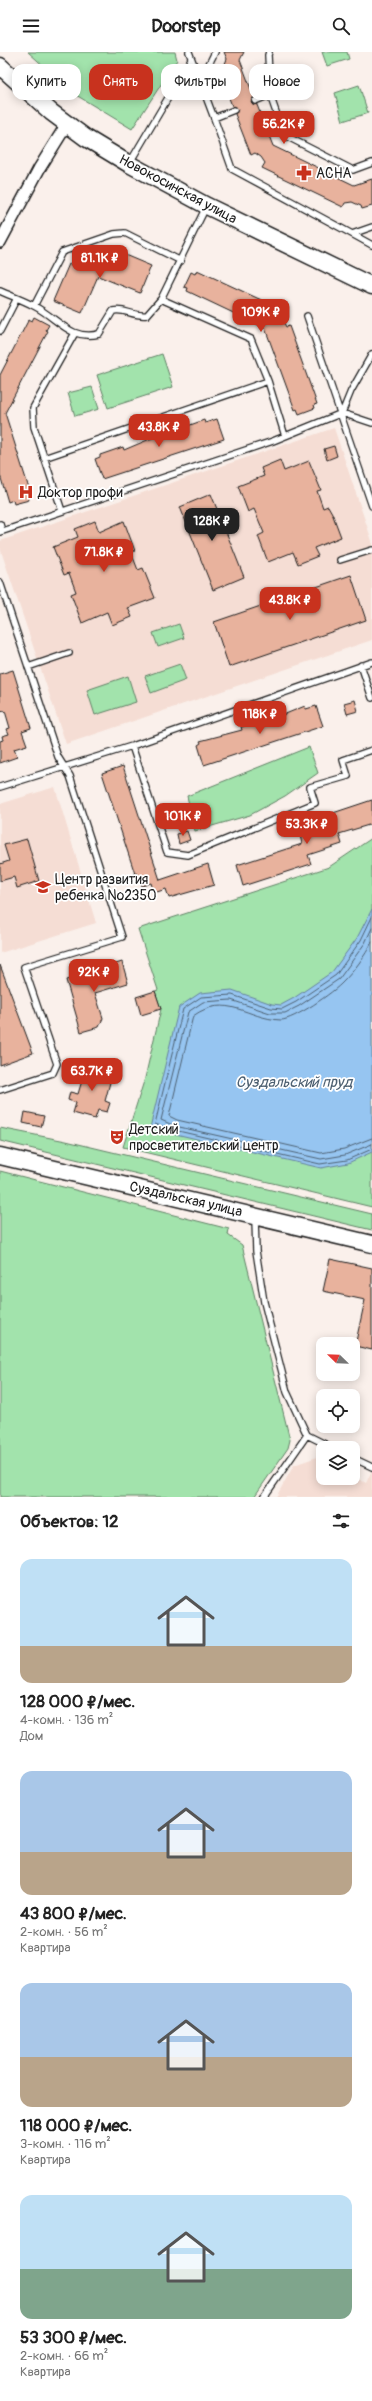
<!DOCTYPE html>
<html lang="ru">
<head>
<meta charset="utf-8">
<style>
  :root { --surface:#fff; --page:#f2f2f2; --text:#222; --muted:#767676; --accent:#c8321e }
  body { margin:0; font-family:Pangolin,sans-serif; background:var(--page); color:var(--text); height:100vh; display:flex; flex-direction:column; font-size:15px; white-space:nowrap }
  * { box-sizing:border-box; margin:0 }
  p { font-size:13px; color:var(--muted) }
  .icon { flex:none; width:22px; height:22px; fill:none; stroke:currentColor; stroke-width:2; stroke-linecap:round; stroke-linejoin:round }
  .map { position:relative; height:1445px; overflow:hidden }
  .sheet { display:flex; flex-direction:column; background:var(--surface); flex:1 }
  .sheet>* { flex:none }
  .hud { position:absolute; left:12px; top:12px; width:348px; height:36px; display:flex; gap:8px }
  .needle { width:26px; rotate:293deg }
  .controls { position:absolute; left:316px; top:1285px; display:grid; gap:8px }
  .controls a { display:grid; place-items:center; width:44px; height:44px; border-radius:8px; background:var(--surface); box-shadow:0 2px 10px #0003; font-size:20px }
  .price { position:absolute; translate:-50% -34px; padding:0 9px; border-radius:8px; background:var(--accent); color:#fff; font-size:13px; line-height:26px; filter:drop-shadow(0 1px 2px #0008) }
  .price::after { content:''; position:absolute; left:50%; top:24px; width:12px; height:9px; margin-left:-6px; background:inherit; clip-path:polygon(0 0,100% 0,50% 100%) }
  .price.active { background:#222; color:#fff }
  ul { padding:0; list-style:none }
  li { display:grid; align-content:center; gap:8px; height:212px; padding:0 20px }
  li span { display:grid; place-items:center; height:124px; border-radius:12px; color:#555 }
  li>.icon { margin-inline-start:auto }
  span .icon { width:72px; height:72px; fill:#fffc; stroke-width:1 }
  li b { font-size:17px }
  h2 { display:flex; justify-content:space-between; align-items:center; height:48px; padding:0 20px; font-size:17px }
  .pill { padding:0 14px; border-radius:12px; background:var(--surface); box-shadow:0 2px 10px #0003; font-size:14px; line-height:36px }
  .pill.active { background:var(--accent); color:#fff }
  header { display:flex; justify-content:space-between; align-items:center; height:52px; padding:0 20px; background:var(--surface); font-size:18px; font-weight:700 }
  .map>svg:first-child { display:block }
  .built { fill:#f5ddd4 }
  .green { fill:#a2e3ac; stroke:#5f8064 }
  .water { fill:#96c5f1; stroke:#65819c }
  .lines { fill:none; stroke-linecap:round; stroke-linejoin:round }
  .shore { stroke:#4d6071; stroke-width:1 }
  .building { fill:#e8b29d; stroke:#1c1c1c }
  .lane-casing { stroke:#1c1c1c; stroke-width:8 }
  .street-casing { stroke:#1c1c1c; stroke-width:14 }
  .secondary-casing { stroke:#1c1c1c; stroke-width:19 }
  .lane { stroke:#fff; stroke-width:5.5 }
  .street { stroke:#fff; stroke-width:11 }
  .secondary { stroke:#fff; stroke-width:16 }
  .labels { text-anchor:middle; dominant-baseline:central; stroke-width:3.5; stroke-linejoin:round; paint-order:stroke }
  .poi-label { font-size:14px; fill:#1c1c1c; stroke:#fff; text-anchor:start }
  .street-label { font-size:14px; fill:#1c1c1c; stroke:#fff }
  .water-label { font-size:15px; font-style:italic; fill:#4d6071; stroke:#fff }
</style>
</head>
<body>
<header><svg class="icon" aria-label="menu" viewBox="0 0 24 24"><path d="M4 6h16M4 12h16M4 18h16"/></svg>Doorstep<svg class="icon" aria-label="search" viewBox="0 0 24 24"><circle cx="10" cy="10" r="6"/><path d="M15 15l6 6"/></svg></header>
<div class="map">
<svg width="372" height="1445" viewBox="0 0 372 1445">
  <rect width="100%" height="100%" fill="#faf0eb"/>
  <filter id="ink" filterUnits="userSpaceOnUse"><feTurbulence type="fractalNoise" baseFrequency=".025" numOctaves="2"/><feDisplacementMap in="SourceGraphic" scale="8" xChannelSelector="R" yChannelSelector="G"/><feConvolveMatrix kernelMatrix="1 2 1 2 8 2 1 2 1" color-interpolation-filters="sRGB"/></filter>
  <g filter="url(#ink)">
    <path class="built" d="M334,376L372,489V588L66,692L0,496V489Z
      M55,735L96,871L0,901V752Z
      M317,1405L323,1408V1426H353V1424L366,1431L372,1418V1445H276L294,1413Z"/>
    <path class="green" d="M28,0H175L177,8L132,77L76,43Z
      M322,0H347L349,7L327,14Z
      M359,33L368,61L343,69L335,41Z
      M162,302L173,335L108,356L97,323Z
      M92,335L99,357L75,364L68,341Z
      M179,572L184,586L158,595L153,581Z
      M180,612L186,628L151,641L145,624Z
      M128,624L136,650L95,663L87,638Z
      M309,695L318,721L285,744L250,763L195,779L187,744Z
      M372,786V1155L123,1095L145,1026L161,957L155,939L158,938L138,877L329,815Z
      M0,1076L66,1089L372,1162V1178L0,1089Z
      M0,1119L229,1177L228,1183L242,1193L290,1388L288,1396L254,1445H0Z"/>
    <path class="water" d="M372,857V1100L348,1111L321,1116L150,1076L179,955L200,941L232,938L272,952L281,953L294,946L332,920L357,886Z"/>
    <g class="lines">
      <path class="shore" d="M372,865L361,888L336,923L296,950L282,957L271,956L232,943L201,945L183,957L155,1072L174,1078L320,1112L347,1108L372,1097
        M372,876L365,891L339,927L299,954L285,961H270L231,948L203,950L188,960L161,1068L175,1074L321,1107L345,1103L372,1092
        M372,890C365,904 354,919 343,930C334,940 294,968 281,968C247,967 227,940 193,964L169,1064L177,1068L321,1101L344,1097L372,1086"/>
    </g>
    <path class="building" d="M224,0H244L240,8L254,45L251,50L257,53L273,94L354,133L372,127V154L362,157L361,154L352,150L345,151L343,155L262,116L265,111L261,105L255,101L251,103L235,62L238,57L232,54L218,16L224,14L227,7Z
      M113,198L151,214L140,241L98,224L82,261L53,249L69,212L78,216L109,207Z
      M197,218L272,253L270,257L273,259L271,263L278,271L283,269L286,275L289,274L317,352L314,353L315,356L299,362L297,357L295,358L265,276L187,239L188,236L184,235L191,220L195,222Z
      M34,265L49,273L46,278L48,279L5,361L31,443L28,444L29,448L14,452L13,448L8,450L0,423V323L29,267L32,269Z
      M217,367L224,387L102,427L95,407L100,405V403L123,395L124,398L164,381L165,384L183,378L182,376L204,368L205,371Z
      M334,394L337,404L327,408L324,397Z
      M280,408L284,419L309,409L321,438L317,439L323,456L328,454L332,461L341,485L314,496L318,504L298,512L293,500L268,510L258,484L264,481L254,457L248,460L238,434L264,424L261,416Z
      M211,442L244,525L213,538L180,455Z
      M95,469L99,480L124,469L135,499L131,500L138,518L143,516L155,546L128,556L132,565L112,573L107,560L82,571L71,542L76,540L69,521L64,523L53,495L78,485L75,477Z
      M351,523L366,568L229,615L214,570Z
      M13,618L31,676L22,679L27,693L14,697L17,705L0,711V689L3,688L2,684L9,682L7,677L10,676L5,659L0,660V622Z
      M355,648L358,659L347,662L344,651Z
      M305,654L306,657L316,654L323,674L204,713L198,693L201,691L200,689L242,678L241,675L265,667L266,670Z
      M123,714L160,828L208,812L214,833L169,846L166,837L154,841L151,831L142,834L137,821L135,822L102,721Z
      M372,748V772L339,782L342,792L308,803L311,812L243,834L237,813L302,792L300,783L333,772L330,762Z
      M187,779L190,788L179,792L177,782Z
      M27,787L39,829L17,836L14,825L0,829V812L9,809L4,793Z
      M122,910L128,931L95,941L103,966L99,975L81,980L66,928Z
      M0,913L33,1001L0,1013Z
      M155,939L161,957L141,963L136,945Z
      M94,1013H102L112,1023L105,1049L110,1051L107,1060L98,1058L95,1067L73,1061L76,1051L68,1048L70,1040L78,1042L86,1015L89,1016Z
      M25,1060L44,1064L41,1075L23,1071Z
      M330,1207L372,1216V1298L355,1294L365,1248L323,1239Z"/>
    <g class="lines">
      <g class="lane-casing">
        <path id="lane" d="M189,0L214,66L234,58
          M269,0L268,3L270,43
          M200,30L215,0
          M255,49L270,43L284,83L353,118L372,111
          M214,66L232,117L352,182L372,175
          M129,112L191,7
          M352,182L372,193
          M0,239C11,244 23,248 34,254C58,266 70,289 99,282L113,259C125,256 133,265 147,263L161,247L206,155
          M34,254L62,200L114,182L125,181L181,209
          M307,264L372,454
          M0,279L17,246
          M372,302L351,339L342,361L372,371
          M268,329L285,384
          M44,406L268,329L251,287L161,247
          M62,459L34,375L33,356L75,281
          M0,472L2,479
          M0,480L273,389L342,361
          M340,508L372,498
          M0,530L58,705L70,724L122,885L24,915L57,1012L53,1021L0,1038
          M361,613L372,646
          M28,615L69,601
          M132,694L167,800L188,803L315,751L310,735L348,724L343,708L372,698
          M0,735L132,694L372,610
          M255,1167L256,1199L264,1250L287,1340L307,1383L333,1396
          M353,1406L372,1415
          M264,1445L307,1383"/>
      </g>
      <g class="street-casing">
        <path id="street" d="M0,190L39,117L67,72"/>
      </g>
      <g class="secondary-casing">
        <path id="secondary" d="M0,14L51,60L86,86L129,112L207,154L372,234
          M0,1104L372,1192"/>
      </g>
      <use href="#lane" class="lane"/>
      <use href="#street" class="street"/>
      <use href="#secondary" class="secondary"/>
    </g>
  </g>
  <defs>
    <g id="pharmacy-bare" transform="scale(1.2)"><path d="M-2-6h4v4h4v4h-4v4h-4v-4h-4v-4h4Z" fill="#c8321e" stroke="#fff" stroke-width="2.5" paint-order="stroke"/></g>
    <g id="hospital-bare" transform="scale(1.2)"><path d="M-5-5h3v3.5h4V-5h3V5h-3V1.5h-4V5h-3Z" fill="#c8321e" stroke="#fff" stroke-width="2.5" paint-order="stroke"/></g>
    <g id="school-bare" transform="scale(1.2)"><path d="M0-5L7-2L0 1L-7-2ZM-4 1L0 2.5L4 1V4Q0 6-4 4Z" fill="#c8321e" stroke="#fff" stroke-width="2.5" paint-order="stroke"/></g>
    <g id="theatre-bare" transform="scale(1.2)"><path d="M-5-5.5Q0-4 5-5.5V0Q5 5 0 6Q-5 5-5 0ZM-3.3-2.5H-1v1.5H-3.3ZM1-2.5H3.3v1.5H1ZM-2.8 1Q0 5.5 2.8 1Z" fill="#c8321e" stroke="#fff" stroke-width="2.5" paint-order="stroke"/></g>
  </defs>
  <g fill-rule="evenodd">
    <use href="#pharmacy-bare" x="304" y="121"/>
    <use href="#hospital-bare" x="26" y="440"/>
    <use href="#school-bare" x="43" y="835"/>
    <use href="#theatre-bare" x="117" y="1085"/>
  </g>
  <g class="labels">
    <g class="poi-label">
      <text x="316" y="121">АСНА</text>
      <text x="38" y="440">Доктор профи</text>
      <text x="55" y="827">Центр развития<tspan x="55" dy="16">ребенка №2350</tspan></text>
      <text x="129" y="1077">Детский<tspan x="129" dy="16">просветительский центр</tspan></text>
    </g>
    <g class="street-label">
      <text transform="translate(178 137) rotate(28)">Новокосинская улица</text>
      <text transform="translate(186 1147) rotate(13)">Суздальская улица</text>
    </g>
    <g class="water-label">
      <text x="294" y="1030">Суздальский пруд</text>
    </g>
  </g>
</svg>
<div class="controls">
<a><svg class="needle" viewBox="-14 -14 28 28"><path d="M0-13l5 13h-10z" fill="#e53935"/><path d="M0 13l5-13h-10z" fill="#767676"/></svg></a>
<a><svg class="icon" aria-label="locate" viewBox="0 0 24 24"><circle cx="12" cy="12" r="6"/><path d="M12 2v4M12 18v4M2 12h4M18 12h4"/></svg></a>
<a><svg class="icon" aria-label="layers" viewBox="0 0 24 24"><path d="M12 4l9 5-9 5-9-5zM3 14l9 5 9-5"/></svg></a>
</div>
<b class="price" style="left:284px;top:93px">56.2K ₽</b>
<b class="price" style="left:100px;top:227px">81.1K ₽</b>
<b class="price" style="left:261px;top:281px">109K ₽</b>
<b class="price" style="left:159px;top:396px">43.8K ₽</b>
<b class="price active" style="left:212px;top:490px">128K ₽</b>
<b class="price" style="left:104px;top:521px">71.8K ₽</b>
<b class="price" style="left:290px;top:569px">43.8K ₽</b>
<b class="price" style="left:260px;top:683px">118K ₽</b>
<b class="price" style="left:183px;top:785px">101K ₽</b>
<b class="price" style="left:307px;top:793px">53.3K ₽</b>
<b class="price" style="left:94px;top:941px">92K ₽</b>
<b class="price" style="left:92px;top:1040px">63.7K ₽</b>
<div class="hud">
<a class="pill">Купить</a>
<a class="pill active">Снять</a>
<a class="pill">Фильтры</a>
<a class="pill">Новое</a>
</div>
</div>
<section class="sheet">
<h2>Объектов: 12<svg class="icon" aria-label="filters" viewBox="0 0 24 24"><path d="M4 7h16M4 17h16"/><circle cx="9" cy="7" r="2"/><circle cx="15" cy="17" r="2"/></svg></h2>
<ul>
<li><span style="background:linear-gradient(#bfe0f5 70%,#b9a48a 0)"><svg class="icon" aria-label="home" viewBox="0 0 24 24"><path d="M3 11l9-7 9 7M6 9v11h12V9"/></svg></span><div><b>128 000 ₽/мес.</b><p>4-комн. · 136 m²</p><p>Дом</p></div></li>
<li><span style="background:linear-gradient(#a9c7e8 65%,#b9a48a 0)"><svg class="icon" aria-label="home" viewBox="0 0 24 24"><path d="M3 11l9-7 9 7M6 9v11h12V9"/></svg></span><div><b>43 800 ₽/мес.</b><p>2-комн. · 56 m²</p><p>Квартира</p></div></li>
<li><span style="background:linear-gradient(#a9c7e8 60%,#b9a48a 0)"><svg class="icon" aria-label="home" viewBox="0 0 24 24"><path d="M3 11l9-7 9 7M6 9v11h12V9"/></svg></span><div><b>118 000 ₽/мес.</b><p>3-комн. · 116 m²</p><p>Квартира</p></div></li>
<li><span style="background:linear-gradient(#bfe0f5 60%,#7fa58c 0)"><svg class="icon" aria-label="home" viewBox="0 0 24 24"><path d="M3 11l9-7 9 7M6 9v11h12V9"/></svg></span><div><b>53 300 ₽/мес.</b><p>2-комн. · 66 m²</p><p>Квартира</p></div></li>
</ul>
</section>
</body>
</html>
